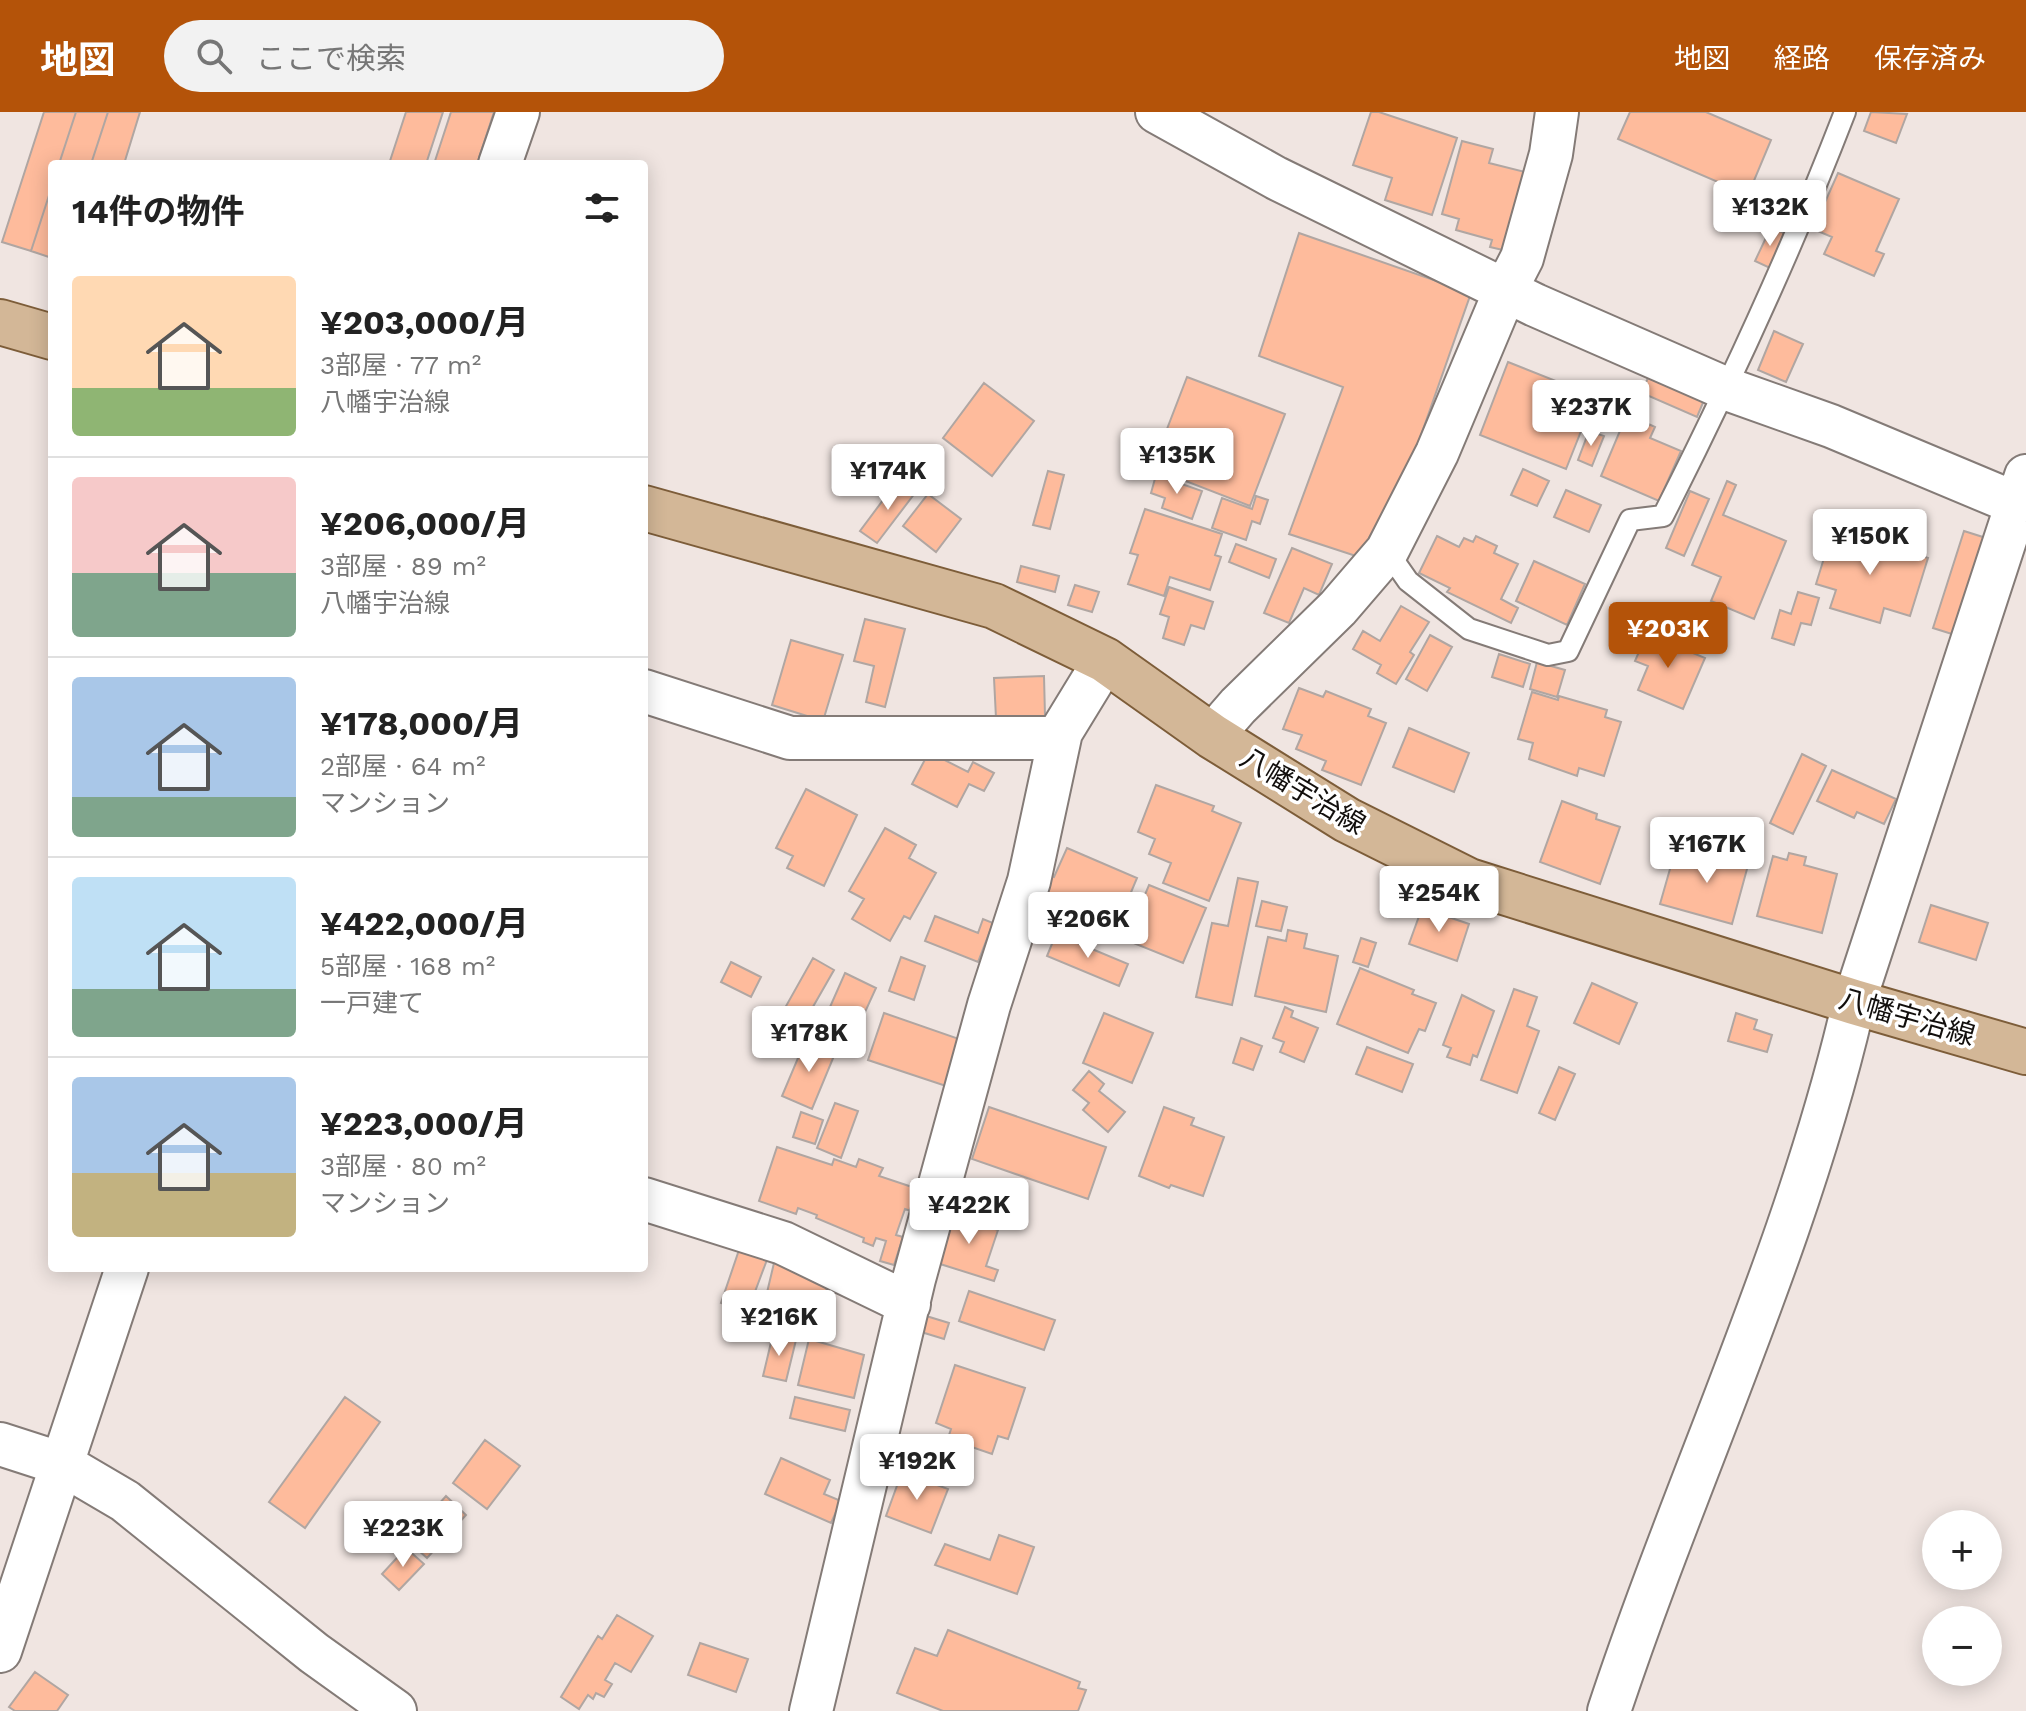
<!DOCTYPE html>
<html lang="ja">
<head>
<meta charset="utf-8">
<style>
  :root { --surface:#fff; --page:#f2f2f2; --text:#222; --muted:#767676; --line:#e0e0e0; --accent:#b45309 }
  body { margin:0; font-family:"Work Sans","Noto Sans JP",sans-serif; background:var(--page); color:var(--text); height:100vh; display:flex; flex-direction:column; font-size:30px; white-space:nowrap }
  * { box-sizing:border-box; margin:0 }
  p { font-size:26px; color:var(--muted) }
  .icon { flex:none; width:44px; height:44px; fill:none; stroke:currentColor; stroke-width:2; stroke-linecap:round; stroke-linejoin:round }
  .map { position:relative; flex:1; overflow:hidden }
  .details { position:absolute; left:48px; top:48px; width:600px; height:1112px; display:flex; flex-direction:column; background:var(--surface); border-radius:8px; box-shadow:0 4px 20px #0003 }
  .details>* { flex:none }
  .controls { position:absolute; left:1922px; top:1398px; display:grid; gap:16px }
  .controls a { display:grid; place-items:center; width:80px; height:80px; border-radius:50%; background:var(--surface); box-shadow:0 4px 20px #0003; font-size:40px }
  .price { position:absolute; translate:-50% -68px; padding:0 18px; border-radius:8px; background:#fff; color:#222; font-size:26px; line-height:52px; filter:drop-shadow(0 2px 4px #0008) }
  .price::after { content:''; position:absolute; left:50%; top:48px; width:24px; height:18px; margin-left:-12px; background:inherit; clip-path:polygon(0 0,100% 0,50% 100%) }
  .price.active { background:var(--accent); color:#fff }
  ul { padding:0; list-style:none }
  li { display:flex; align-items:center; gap:24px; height:200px; padding:0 24px }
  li+li { border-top:2px solid var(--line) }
  li span { display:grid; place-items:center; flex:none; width:224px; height:160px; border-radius:8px; color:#555 }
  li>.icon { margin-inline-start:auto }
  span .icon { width:96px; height:96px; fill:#fffc; stroke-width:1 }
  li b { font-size:34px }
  h2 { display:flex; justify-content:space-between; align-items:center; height:96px; padding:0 24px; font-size:34px }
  header { display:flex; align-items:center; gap:48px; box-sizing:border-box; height:112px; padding:0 40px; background:var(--accent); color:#fff }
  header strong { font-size:38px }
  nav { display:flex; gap:44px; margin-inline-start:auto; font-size:28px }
  .search { width:560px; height:72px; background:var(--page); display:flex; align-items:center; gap:20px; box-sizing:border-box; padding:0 28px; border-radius:44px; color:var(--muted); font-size:30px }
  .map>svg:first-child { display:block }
  .building { fill:#febb9c; stroke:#b0a6a2; stroke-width:2 }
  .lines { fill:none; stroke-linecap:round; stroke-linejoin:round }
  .service-casing { stroke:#847b77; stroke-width:24 }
  .minor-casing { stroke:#847b77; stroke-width:46 }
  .primary-casing { stroke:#7d5d39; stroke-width:48 }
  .service { stroke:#fff; stroke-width:20 }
  .minor { stroke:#fff; stroke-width:42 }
  .primary { stroke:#d3b797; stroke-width:44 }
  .labels { text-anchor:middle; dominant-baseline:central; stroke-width:7; stroke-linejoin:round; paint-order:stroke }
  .street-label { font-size:28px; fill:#120f0d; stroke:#fff }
</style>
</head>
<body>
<header>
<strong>地図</strong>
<div class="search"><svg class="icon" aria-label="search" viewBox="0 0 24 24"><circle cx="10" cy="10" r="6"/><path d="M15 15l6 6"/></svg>ここで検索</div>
<nav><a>地図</a><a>経路</a><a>保存済み</a></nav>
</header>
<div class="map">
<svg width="2026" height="1599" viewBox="0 0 2026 1599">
  <rect width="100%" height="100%" fill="#f0e5e1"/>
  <path class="building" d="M44,0H76L59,52H52V74L31,139L2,130Z
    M76,0H108L91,52H59Z
    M108,0H140L124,52H91Z
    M406,0H443L426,52H389Z
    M451,0H494L477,52H434Z
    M1371,0H1379L1457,26L1432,103L1385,88L1392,66L1353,53Z
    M1630,0H1706L1771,28L1748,83L1618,27Z
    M1871,0L1907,2L1896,31L1864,19Z
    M1462,29L1493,37L1489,51L1529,61L1507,139L1490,135L1492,128L1456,118L1459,107L1442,102Z
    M1838,61L1899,87L1876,139L1884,142L1874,164L1824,142L1832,125L1813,117Z
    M52,74V146L31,139Z
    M1771,115L1786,122L1770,156L1755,149Z
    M1299,121L1471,181L1394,400L1377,427L1370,424L1362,446L1289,422L1343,275L1259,244Z
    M1774,219L1803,232L1786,270L1758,258Z
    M1508,250L1561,271L1554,290L1587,304L1566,357L1480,323Z
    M1651,258L1707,281L1697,305L1642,281Z
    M1187,265L1285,302L1250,394L1152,356Z
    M984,271L1034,309L992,364L943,326Z
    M1627,302L1655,315L1650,326L1681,339L1659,389L1601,364Z
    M1589,319L1604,324L1592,354L1578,348Z
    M1523,357L1549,369L1537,394L1511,383Z
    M1048,359L1064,363L1050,417L1033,413Z
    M1156,363L1202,379L1192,407L1162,396L1165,386L1151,381Z
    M898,368L915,381L877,431L860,419Z
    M1727,369L1736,373L1723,403L1786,429L1754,507L1711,489L1721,465L1692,453Z
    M1566,378L1601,393L1589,420L1554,405Z
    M1690,379L1709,387L1684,444L1666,436Z
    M928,382L961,407L936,440L903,414Z
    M1256,384L1268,388L1260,412L1252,409L1246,428L1212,416L1222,386L1252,397Z
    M1145,397L1222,422L1215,443L1221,445L1210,478L1170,465L1164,484L1128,472L1138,443L1130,441Z
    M1833,417L1928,446L1910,504L1884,496L1880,511L1830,496L1836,478L1816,472Z
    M1964,419L1986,426L1955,523L1933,516Z
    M1437,424L1459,435L1464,426L1473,430L1476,424L1497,434L1494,441L1518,452L1501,487L1518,496L1511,511L1447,480L1450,476L1419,461Z
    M1236,432L1276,447L1269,466L1229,450Z
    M1292,436L1332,452L1319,483L1304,476L1289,511L1264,501Z
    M1534,449L1585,472L1567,513L1516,489Z
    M1021,454L1059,464L1055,480L1017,470Z
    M1075,473L1099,480L1092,500L1068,493Z
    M1169,475L1213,490L1204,517L1191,513L1184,533L1163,526L1169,505L1160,502Z
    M1798,480L1819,486L1811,513L1801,511L1794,533L1772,526L1780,498L1791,502Z
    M1401,494L1429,510L1410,540L1414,543L1396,572L1377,561L1381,553L1353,537L1363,519L1380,529Z
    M865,507L905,517L885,595L866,590L874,554L854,549Z
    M1649,517L1671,527L1669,531L1705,546L1683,597L1638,578L1648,554L1635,549Z
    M1430,523L1452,535L1427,579L1406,567Z
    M791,528L843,543L823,609L772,593Z
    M1499,542L1530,552L1523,575L1492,565Z
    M1537,550L1565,558L1557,585L1530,577Z
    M1044,564L1045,604L996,606L994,566Z
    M1299,576L1323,585L1326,579L1371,597L1368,604L1386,611L1361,673L1322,658L1326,649L1296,637L1302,623L1283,617Z
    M1532,580L1558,588L1559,584L1607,598L1605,605L1621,610L1604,664L1579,656L1577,664L1529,647L1533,631L1518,627Z
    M1409,616L1469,641L1454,680L1393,655Z
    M929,640L968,660L973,650L994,661L984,679L969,672L957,695L912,672Z
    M1802,642L1826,654L1793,722L1770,711Z
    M1832,658L1896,687L1884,712L1857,700L1854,706L1817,689Z
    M1156,673L1214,694L1212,699L1241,711L1209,789L1163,771L1171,751L1149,742L1155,727L1138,720Z
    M806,677L857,703L824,774L787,756L793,744L776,736Z
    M1562,689L1597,702L1596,707L1620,715L1600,772L1540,750Z
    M885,716L916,733L909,746L936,761L910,807L904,804L890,829L852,807L864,787L849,779Z
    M1700,733L1750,746L1732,812L1660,792L1672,750L1694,756Z
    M1067,736L1137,766L1114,821L1037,788L1048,763L1054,765Z
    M1789,741L1806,745L1804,753L1837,762L1822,821L1757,804L1773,744L1787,748Z
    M1238,766L1258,770L1232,893L1196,885L1212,811L1228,814Z
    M1149,773L1206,796L1183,851L1126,828Z
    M1262,789L1287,795L1281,819L1256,814Z
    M1931,793L1988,811L1976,848L1919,830Z
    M1422,796L1469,812L1457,849L1409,832Z
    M935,804L978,821L983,807L993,811L978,850L925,829Z
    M1288,818L1307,822L1304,836L1338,844L1326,900L1255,884L1268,825L1286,829Z
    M1056,822L1128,852L1119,874L1047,844Z
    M1361,826L1376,831L1368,855L1353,850Z
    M901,845L925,854L914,888L889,879Z
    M813,846L834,858L802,914L781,903Z
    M731,850L761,865L751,885L721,870Z
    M1360,856L1414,878L1412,882L1436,891L1425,919L1419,917L1408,941L1337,912Z
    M845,861L876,876L860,911L857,909L854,914L844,910L846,906L839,903L841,899L830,895Z
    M1592,871L1637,891L1619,932L1574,911Z
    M1514,877L1537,885L1527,914L1539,919L1517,981L1481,968Z
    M1462,883L1494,899L1477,945L1473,943L1470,953L1447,945L1451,936L1443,933Z
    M1285,895L1293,899L1291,905L1318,916L1304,950L1280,940L1284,930L1273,926Z
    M884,901L962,928L946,974L868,948Z
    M1104,901L1153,921L1132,971L1083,951Z
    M1736,901L1757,908L1754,917L1772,923L1767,940L1728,929Z
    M819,902L844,915L834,934L809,919Z
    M1241,926L1262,934L1253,958L1233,951Z
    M806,927L836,939L812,997L782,984Z
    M1367,935L1413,952L1402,980L1356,962Z
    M1559,955L1575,962L1555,1008L1539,1001Z
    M1089,959L1104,972L1099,979L1125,1000L1108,1020L1083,998L1089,991L1073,978Z
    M835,991L858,999L841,1046L817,1036Z
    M989,995L1106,1035L1088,1087L972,1047Z
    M1164,995L1194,1006L1191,1013L1224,1025L1203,1084L1171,1073L1169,1076L1139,1064Z
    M801,1000L823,1008L815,1032L793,1025Z
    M777,1035L832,1053L834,1047L856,1055L859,1047L883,1056L879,1064L918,1077L911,1099L905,1097L896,1123L903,1125L894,1153L880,1149L886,1129L876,1126L873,1134L863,1130L864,1126L816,1106L817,1103L798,1096L796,1102L759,1089Z
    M954,1098L979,1106L977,1111L998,1118L986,1154L998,1158L994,1169L937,1151Z
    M740,1135L768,1145L747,1201L721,1191Z
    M774,1151L830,1164L820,1202L765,1189Z
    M969,1179L1055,1208L1044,1238L959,1209Z
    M923,1203L949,1211L944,1227L918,1219Z
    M773,1222L796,1228L786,1269L763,1264Z
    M809,1227L864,1243L854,1286L798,1273Z
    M955,1253L1025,1276L1008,1327L998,1324L992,1342L966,1333L964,1338L946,1332L951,1317L936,1311Z
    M345,1285L380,1310L305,1416L269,1390Z
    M795,1285L850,1298L845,1319L790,1306Z
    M485,1328L520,1354L487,1397L453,1371Z
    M781,1346L830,1368L824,1382L841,1389L831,1411L765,1382Z
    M902,1360L948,1377L931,1421L886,1404Z
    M446,1384L466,1403L427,1446L407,1428Z
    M999,1423L1034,1435L1017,1482L935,1453L945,1432L990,1448Z
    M406,1436L424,1452L399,1478L382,1462Z
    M617,1503L653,1524L631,1560L615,1551L605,1568L612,1572L604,1585L596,1581L593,1587L588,1583L579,1597L561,1585L598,1524L602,1527Z
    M948,1518L1080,1570L1078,1576L1086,1578L1078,1599H943L897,1581L915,1536L937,1544Z
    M700,1531L748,1547L736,1580L688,1563Z
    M35,1560L68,1583L57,1599H15L9,1595Z"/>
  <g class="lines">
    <g class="service-casing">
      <path id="service" d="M1387,439L1408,469L1469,517L1548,543L1568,539L1630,408L1663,404C1731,270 1791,140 1845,0"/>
    </g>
    <g class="minor-casing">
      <path id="minor" d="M1157,0L1276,66L1535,193L1727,277L1831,314L2015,391
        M500,52L518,0
        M644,579L790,626H1059
        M1212,624L1238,594L1338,496L1387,439L1437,341L1506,177L1522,146L1551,42L1557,0
        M644,1087L783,1131L909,1192
        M0,1332L62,1352L125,1389L314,1541L395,1599
        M0,1539L127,1156
        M811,1599L914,1167L989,893L1029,769L1061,620L1105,548
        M1609,1599C1688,1361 1798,1134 1854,890L2026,364"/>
    </g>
    <g class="primary-casing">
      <path id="primary" d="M0,210L52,225
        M644,396L994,494L1105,548L1212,624L1347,708L1469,769L1854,890L2026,940"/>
    </g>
    <use href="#service" class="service"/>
    <use href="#minor" class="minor"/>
    <use href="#primary" class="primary"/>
  </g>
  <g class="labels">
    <g class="street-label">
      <text transform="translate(1303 679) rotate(31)">八幡宇治線</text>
      <text transform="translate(1907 905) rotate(16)">八幡宇治線</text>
    </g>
  </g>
</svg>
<div class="controls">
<a>+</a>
<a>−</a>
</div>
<b class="price" style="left:1770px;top:136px">¥132K</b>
<b class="price" style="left:1591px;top:336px">¥237K</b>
<b class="price" style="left:1177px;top:384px">¥135K</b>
<b class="price" style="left:888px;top:400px">¥174K</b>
<b class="price" style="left:1870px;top:465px">¥150K</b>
<b class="price active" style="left:1668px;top:558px">¥203K</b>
<b class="price" style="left:1707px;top:773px">¥167K</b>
<b class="price" style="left:1439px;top:822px">¥254K</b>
<b class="price" style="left:1088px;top:848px">¥206K</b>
<b class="price" style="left:809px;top:962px">¥178K</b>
<b class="price" style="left:969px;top:1134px">¥422K</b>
<b class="price" style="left:779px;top:1246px">¥216K</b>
<b class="price" style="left:917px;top:1390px">¥192K</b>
<b class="price" style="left:403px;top:1457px">¥223K</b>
<section class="details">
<h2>14件の物件<svg class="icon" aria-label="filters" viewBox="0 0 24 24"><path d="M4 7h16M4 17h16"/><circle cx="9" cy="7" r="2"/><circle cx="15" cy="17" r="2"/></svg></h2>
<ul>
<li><span style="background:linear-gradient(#ffd9b3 70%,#8fb573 0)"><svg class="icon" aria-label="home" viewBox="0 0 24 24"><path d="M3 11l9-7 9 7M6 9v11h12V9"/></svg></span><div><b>¥203,000/月</b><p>3部屋 · 77 m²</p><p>八幡宇治線</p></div></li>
<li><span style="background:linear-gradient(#f6c9c9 60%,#7fa58c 0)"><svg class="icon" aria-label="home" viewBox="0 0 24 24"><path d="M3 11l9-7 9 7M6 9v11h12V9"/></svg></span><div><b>¥206,000/月</b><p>3部屋 · 89 m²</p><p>八幡宇治線</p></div></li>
<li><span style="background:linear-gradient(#a9c7e8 75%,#7fa58c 0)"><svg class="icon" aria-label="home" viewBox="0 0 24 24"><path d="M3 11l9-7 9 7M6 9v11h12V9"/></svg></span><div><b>¥178,000/月</b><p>2部屋 · 64 m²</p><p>マンション</p></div></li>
<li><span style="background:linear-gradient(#bfe0f5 70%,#7fa58c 0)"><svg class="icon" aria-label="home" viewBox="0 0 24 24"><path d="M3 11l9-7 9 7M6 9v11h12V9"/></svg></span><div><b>¥422,000/月</b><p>5部屋 · 168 m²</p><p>一戸建て</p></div></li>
<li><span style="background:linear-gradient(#a9c7e8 60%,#c2b280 0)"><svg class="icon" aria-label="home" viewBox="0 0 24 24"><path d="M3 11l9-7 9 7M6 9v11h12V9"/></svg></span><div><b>¥223,000/月</b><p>3部屋 · 80 m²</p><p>マンション</p></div></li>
</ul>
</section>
</div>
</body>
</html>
